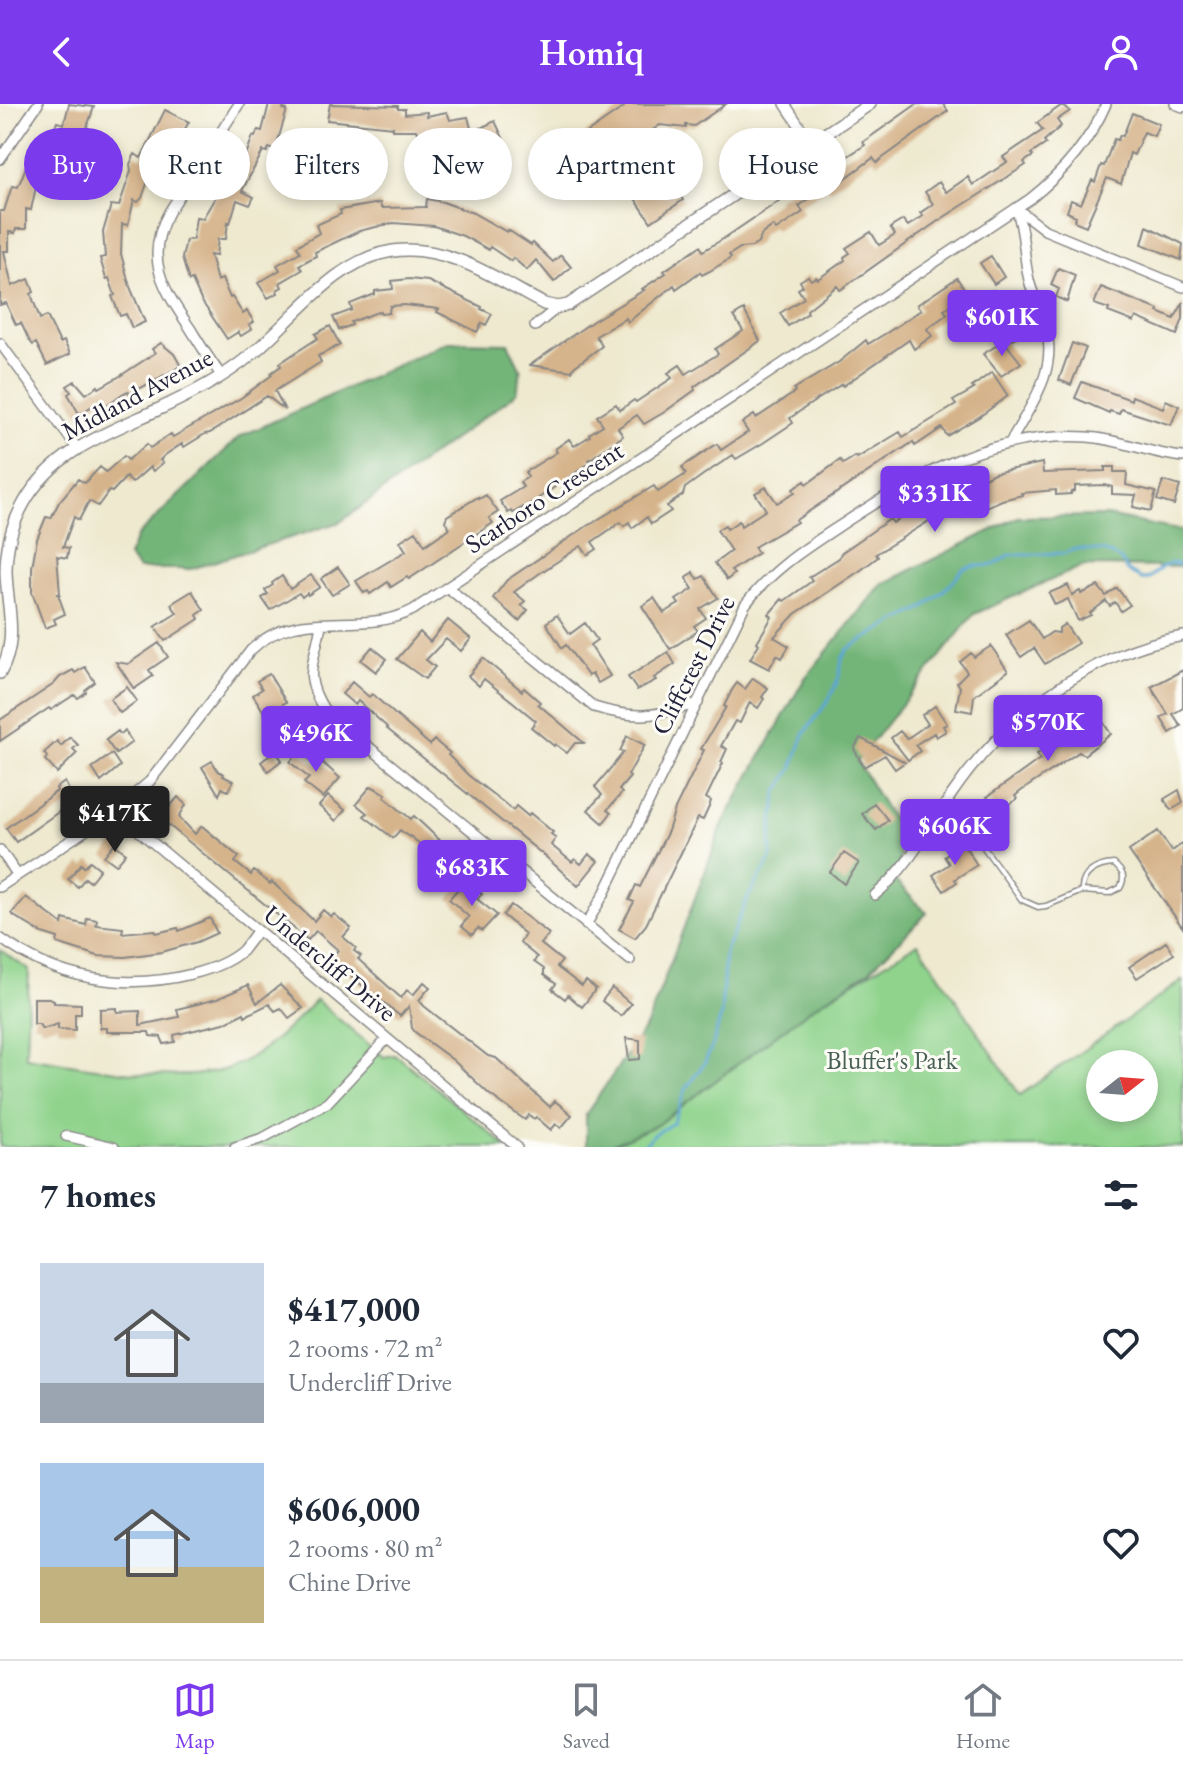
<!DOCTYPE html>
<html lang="en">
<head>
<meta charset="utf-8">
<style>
  :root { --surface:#fff; --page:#f6f6f7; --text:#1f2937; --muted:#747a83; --line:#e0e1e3; --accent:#7c3aed }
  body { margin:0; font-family:"EB Garamond",serif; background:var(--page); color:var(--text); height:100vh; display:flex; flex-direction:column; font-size:30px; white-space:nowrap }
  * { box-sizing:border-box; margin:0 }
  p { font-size:26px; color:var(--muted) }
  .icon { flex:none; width:44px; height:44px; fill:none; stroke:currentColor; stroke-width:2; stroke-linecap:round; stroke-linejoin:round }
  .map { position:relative; height:1043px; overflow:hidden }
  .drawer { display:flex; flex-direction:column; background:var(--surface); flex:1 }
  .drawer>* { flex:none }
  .top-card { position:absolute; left:24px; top:24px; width:1136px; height:72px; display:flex; gap:16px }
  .needle { width:52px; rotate:73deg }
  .buttons { position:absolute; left:1086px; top:946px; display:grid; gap:16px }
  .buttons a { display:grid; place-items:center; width:72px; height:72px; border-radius:50%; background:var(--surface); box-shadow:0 4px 12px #0003; font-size:40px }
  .price { position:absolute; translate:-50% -68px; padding:0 18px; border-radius:8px; background:var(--accent); color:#fff; font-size:26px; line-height:52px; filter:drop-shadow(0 2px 4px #0008) }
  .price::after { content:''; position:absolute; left:50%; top:48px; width:24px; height:18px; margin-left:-12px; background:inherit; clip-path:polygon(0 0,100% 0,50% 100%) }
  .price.active { background:#222; color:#fff }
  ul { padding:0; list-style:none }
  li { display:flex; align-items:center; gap:24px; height:200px; padding:0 40px }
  li span { display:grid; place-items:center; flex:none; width:224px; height:160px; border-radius:0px; color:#555 }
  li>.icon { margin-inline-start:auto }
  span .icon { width:96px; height:96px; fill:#fffc; stroke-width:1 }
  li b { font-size:34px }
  h2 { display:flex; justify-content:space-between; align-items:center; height:96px; padding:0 40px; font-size:34px }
  .pill { padding:0 28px; border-radius:36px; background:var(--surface); box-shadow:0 4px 12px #0003; font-size:28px; line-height:72px }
  .pill.active { background:var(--accent); color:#fff }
  header { display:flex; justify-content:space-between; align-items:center; height:104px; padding:0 40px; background:var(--accent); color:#fff; font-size:36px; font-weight:600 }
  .tab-bar { display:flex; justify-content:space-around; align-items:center; height:112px; border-top:2px solid var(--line); background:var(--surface); font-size:22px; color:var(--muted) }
  .tab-bar a { display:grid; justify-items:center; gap:4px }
  .tab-bar .active { color:var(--accent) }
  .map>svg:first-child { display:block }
  .green { fill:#8fd38c; stroke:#587a64; stroke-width:2; fill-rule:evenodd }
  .forest { fill:#73b578; stroke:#4a6c5a; stroke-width:2 }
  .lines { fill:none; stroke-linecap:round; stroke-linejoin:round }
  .stream { stroke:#5ca6d4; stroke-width:3 }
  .building { fill:#d6b48b }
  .service-casing { stroke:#888685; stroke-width:7 }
  .minor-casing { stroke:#888685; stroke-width:12 }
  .tertiary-casing { stroke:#888685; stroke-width:14 }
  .service { stroke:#fff; stroke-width:4 }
  .minor { stroke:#fff; stroke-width:9 }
  .tertiary { stroke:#fff; stroke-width:11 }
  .labels { text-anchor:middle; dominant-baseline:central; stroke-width:6; stroke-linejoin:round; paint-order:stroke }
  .street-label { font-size:26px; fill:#22223b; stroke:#fdfcf7 }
  .park-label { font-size:26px; fill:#486057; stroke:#fdfcf7 }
</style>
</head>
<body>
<header><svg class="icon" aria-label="back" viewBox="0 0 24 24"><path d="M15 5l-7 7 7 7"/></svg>Homiq<svg class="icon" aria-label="person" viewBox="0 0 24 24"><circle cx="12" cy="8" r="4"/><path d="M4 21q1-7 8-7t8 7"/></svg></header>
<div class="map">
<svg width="1183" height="1043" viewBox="0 0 1183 1043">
  <rect width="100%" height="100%" fill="#fdfcf7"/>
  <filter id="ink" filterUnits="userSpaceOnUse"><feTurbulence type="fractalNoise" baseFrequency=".0125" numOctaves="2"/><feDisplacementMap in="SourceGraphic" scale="16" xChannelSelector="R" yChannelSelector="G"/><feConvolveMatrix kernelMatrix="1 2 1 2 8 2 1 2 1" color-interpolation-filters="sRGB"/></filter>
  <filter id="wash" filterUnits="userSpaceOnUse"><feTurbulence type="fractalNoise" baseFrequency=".006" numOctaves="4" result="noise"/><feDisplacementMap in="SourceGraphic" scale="32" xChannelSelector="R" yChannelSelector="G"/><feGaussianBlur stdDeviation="1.8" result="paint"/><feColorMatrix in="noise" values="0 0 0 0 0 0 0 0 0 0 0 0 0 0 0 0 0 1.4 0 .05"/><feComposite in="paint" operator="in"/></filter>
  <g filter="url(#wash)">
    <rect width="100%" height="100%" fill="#eee9cf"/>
    <path class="green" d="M918,839L1020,991L1183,876V1043H607L657,1021L812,904ZM1100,960H1144V1004H1100Z
      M0,846L29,866L26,953C83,961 176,983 229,964C264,951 291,921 316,896L384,953L394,951L400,954L507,1043H0Z"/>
    <path class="forest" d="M448,238L508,239L521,266L517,289L340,418L191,465H139L128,452L137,432L239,333Z
      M1107,412L1183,427V463L1083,462L974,510L857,657L904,735L895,777L927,809L869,867L812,904L657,1021L607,1043H586V1010L647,921L724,717L805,574L881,481L1018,413Z"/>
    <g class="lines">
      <path class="stream" d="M643,1043L653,1031L673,1019L687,983L705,958L713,940L721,911L725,848L748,793L771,755V732L777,689L792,665L804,630L830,594L839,573L842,555L848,545L885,523L923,504L952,479L963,465L974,462L994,461L1009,451L1065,449L1075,445L1103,447L1120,455L1128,467L1141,475H1148L1161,464L1171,459L1183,461"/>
    </g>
    <g id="blocks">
      <path class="building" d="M69,0L94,3L81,40L75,38L71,45L67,43L60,61L55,59L45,82L37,78L31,106L26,105V125H16L15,129L9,128V147H4L12,182L29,175L34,188L31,190L40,215L47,212L60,239L64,237L70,250L47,261L36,239L33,241L29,236L21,219L16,221L6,199L0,201V107H4L12,82L18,83L26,63L28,60L33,62L42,39L47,41L57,18L64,20Z
        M269,0H284L283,5L287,6L275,46L269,44L267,48L263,47L242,87L254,93L250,101L237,96L230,119L228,118L226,135H218L216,152L210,151L217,177L222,175L230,194L232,193L243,210L247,207L254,218L249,221L252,225L241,232L238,228L227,235L201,196L192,176L189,177L182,154L186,136L193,135L196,113L203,114L238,55L243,49L246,51L253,32L255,33L258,26L262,27Z
        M330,0L398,2V5H405V10L427,8V12L447,8L450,16L468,13L472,28L495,17L504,36L494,41L489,30L462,36V34L442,37L439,27L417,29L416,26H393V23L327,16Z
        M624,0H726L694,22L686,21V24L660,21L638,36L670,84L673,82L683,96L651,118L621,74L604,85L599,78L614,68L585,30L624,3Z
        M917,0H943L948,7L880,56L877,59L873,54L830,86L827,83L799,102L803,108L776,126L773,122L762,130L758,139L752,143L740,144L729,151L731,154L710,167L702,171L700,168L676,185L674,181L628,218L626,214L596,232L602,242L574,263L572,267L530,261L593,217L644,186L642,185L666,169L664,167L700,142L703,147L723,135L779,97L778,95L812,71L814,74L865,41L863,38Z
        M1062,1L1070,7L1057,16L1061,22L1044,37L1046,40L1031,50L1033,52L1024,58L1026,61L938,117L840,186L837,182L807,206L808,209L788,222L780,209L804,194L798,185L803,182L800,177L808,172L811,176L816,173L818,175L845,156L844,153L850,149L846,144L871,128L879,141L895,131L890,124L903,116L908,122L923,112L920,109L933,100L925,88L939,78L946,88L968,73L973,81L1007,58L1003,53L1043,26L1037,19Z
        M165,6L189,18L158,71L152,76L149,74L142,94L138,98L134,96L128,121L122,120L121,150L130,183L145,218L132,224L126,210L120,212L112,192L115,191L109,174L106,175L100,154L105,153L103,128L111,101L119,102L131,67L130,60L135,50L141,54Z
        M1132,9L1159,20L1154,32L1144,28L1134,51L1130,49L1121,80L1107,74L1086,122L1074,117L1076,112L1067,108L1071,96L1081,100L1092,76L1095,78L1101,61L1104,62L1114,35L1118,36L1120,31L1123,32Z
        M427,95L443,98L473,109L507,128L508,126L531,141L533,139L553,158L561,151L571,163L554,178L536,156L527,166L513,154L511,157L490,143L489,146L463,132L434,122L393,119L359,127L315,148L316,152L299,161L302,166L280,179L282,183L277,186L278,189L268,194L258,179L280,166L277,161L300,148L297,142L319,129L316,121L341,110L340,106L380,99L381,104L426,103Z
        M1147,122L1183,140L1181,156L1142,140Z
        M991,152L1004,173L994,180L980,159Z
        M1058,164L1075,171L1067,198L1056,193L1059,185L1051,181Z
        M957,174L968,190L944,206L947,210L927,225L932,232L914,245L909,236L843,282L842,280L812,299L790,314L793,319L763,339L736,355L733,351L703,371L685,384L683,391L667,402L671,407L651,420L647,413L632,424L629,418L624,422L621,418L592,438L597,445L588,451L581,442L540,469L514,488L525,497L521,501L528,506L519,517L493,494L507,476L587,422L654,382L658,388L686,370L682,363L717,340L721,346L748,328L742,319L754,311L756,314L791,291L795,287L794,285L839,258L866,236L868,240L888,228L921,206L917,201Z
        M409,175L428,177L482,203L481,205L492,210L486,221L482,219L477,228L437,208L439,205L405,201L390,202L389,209L381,210L380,207L351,218L352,221L339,226L333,213L352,206L350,200L375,190V187L393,185L392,177Z
        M1101,183L1159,206L1158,208L1174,215L1183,199V215L1177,231L1136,213L1134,218L1108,208L1109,205L1094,200Z
        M993,186L1021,223L1018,225L1021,230L1009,237L995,216L990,219L976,198Z
        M744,206L760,237L694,283L695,286L663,309L644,320L637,311L618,324L623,332L589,356L591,358L533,398L513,409L511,407L508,409L500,397L523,383L520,378L528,373L525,368L557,348L555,345L569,335L574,342L590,332L589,330L603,321L597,312L616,300L620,306L634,296L636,298L672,274L668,269L680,261L686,270L718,250L715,245L743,227L734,212Z
        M330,222L340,241L318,252L321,258L275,287L285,306L267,292L210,329L205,330L184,343L182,340L165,351L160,356L163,359L153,367L150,363L132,379L126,373L112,388L109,387L98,402L89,397L79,416L74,413L63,443L69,444L67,454L57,452L60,490H58L65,510L54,515L56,520L45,524L32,488V463L37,435L46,413L51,414L59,398L78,375L85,379L100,363L106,368L124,352L128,356L147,340L150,344L171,330L173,333L241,294L272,271L271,269L281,262L280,259L318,234L315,230Z
        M1004,237L1021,259L1001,272L983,250Z
        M161,239L174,250L181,262L130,290L128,287L122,290L107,301L99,297L82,309L78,308L68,290L71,288L67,282L75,277L86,290L98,282L99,284L120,272L155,249L152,245Z
        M1072,239L1086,244L1071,281L1059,276Z
        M992,268L1008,292L979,313L947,332L942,324L915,342L913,338L796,416L797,418L754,443L758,449L731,467L734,470L727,476L715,459L731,447L717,426L725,421L727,425L739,417L741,422L766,406L755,389L766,383L777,399L795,388L793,385L805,377L807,380L840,356L843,360L856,352L857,354L900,328L903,333L956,301L953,297L974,285L972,283Z
        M1082,278L1131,296L1132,292L1163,304L1166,296L1179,302L1171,321L1121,305L1119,310L1110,307L1109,309L1075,294Z
        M1042,359L1043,369L1105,367V363H1114V368H1127L1126,381L1156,388L1151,407L1133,403L1136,391L1112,390V383L1105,381L1075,382V387L1071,388V390L1056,391V386L1021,389L1022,391L1002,396L961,414L958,404L940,413L939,411L876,450L878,453L861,466L795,510L774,533L789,542L782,554L777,551L769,565L750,555L759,540L757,538L772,513L769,510L782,495L784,497L812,477L809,473L839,454L841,449L867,431L890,415L893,419L926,398L971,381L994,369Z
        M1163,377L1180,382L1174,401L1157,396Z
        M486,391L498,408L489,414L493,419L409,475L407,473L391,483L388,478L370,490L368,487L364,489L356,477L406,447L400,437L416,427L425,441L450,424L445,417L447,412L478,393L479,395Z
        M338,463L350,480L332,491L321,475Z
        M693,468L698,475L704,472L718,494L700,505L706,514L694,522L698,527L670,545L642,502L654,494L664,509L679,500L676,496L693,485L686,474Z
        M311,471L320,483L308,491L307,489L302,493L299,489L270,506L262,494L268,490L265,486L273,481L272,479L282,472L290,485Z
        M1068,481L1072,491L1080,487L1081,490L1098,482L1106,492L1117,484L1130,501L1121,507L1115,498L1110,502L1106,497L1090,509L1091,511L1078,517L1068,495L1055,501L1049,489Z
        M192,487L204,506L197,511L199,515L165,537L155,523L177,509L171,500Z
        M557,511L570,530L585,519L597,536L590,541L610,572L598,579L592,570L588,572L566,541L562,544L546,519Z
        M448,516L471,535L461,547L446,535L426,556L435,563L425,575L397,555L420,528L430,538Z
        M1029,516L1042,535L1052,528L1059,529V524L1065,520L1078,539L1045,560L1034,544L1021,553L1006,531Z
        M159,539L168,553L149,566L153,572L134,585L116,558L128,560Z
        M991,542L1008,567L974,592L972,608L956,605L960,583L957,578L967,568L960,558L971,549L974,553Z
        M372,543L387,555L376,568L361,556Z
        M668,548L675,560L654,574L656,576L637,586L628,573Z
        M483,554L522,587L524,584L540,598L538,600L584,639H575L567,649L555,640L554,642L531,623L536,617L513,598L484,575L479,582L468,572Z
        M85,563L95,578L85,586L86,588L78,594L74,591L51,606L49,604L0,637V616L54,580L60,573L73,566L75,569Z
        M1183,566V604L1173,610L1181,622L1170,629L1161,614L1168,610L1151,583Z
        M269,570L286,598L266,611L253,591L262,585L257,577Z
        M753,574L768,584L762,593L764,595L758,604L750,598L740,619L735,617L721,642L727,645L721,658L723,659L706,694L711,697L709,703L703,716L698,714L646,821L635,834L619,825L634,798L629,796L636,781L640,783L668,727L675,705L704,646L701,645L726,603L724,602L732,586L737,579L745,585Z
        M352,578L369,593L372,590L430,641L434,636L450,649L448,651L468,671L513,706L516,702L528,712L530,709L553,728L551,730L556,734L551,741L572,758L575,755L581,760L589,750L598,757L578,782L546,753L386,624L387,623L358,597L355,601L342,590Z
        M127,583L137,597L120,609L110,595Z
        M935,602L947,620L943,622L946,627L936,633L934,629L915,641L920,647L908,656L891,634L900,627L906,634L909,633L928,620L922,611Z
        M1093,603L1111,630L1084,651L1079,648L1021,687L1015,692L1017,695L1001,706L1004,711L999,714L1001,716L989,724L979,709L992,700L987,693L1040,655L1037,650L1043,646L1041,644L1051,637L1055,644L1081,626L1074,615Z
        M118,627L120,630L125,627L132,638L116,650L106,636Z
        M627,632L645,641L628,671L630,673L619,686L622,689L607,706L611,709L603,719L588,706L602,691L595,683L624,648L620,647Z
        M70,633L78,641L73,645L77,649L57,669L45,656L47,653L44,649L57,637L61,642Z
        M860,634L868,638L905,658L895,665L885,651L864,663L854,645Z
        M275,647L282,656L268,667L261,658Z
        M299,647L319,662L322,658L340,674L323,694L304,679L309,674L290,658Z
        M112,650L120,662L101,678L92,664Z
        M212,657L218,667L224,670L223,672L233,677L228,687L222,684L219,691L202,663Z
        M65,678L74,697L16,738L6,724L57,687L56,684Z
        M371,682L386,690L384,693L411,715L414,712L449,745L455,755L468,766L458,777L438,760L433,766L424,758L431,749L410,732L409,733L400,726L393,734L364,712L367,709L356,700Z
        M1179,686L1183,699L1171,706L1164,695Z
        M328,692L345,706L336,717L319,702Z
        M178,693L186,701L179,713L195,730L202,722L239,753L235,758L251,771L254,767L270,780L272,778L314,817L323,806L331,813L334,810L345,819L351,824L343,833L356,844L354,847L361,852L358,855L401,894L407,886L413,891L424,878L430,883L419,896L424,902L488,952L496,954L550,1003L555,997L572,1011L561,1024L556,1020L551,1026L536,1013L534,1015L529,1011L525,1016L489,990L453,956L415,928L412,924L409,902L400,912L330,855L338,846L316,827L308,836L160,714Z
        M874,699L888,716L876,726L862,710Z
        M1158,727L1172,747L1183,739V824L1129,747Z
        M963,739L977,761L955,775L957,778L944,787L933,771L949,760L944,752Z
        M114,740L126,749L116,761L104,752Z
        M844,749L859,759L844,780L830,768Z
        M90,757L100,765L90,778L85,774L78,783L68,775L81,760L84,763Z
        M466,776L482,790L477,795L497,811L482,827L478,824L472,831L461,822L469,813L449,795Z
        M26,793L62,820L63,815L86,821L87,814L97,816L96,821L123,824L122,829L155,826L156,829L178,824L179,827L210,814L217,829L197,838L162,848L125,853L98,852L57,839L58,834L42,829L14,812L12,809Z
        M511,801L549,830L541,840L562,857L557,863L582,882L586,877L596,885L582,903L568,891L565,895L552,885L556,880L544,871V865L534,858L537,853L520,839L525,830L503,811Z
        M1166,838L1174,850L1137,874L1129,863Z
        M248,881L257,899L280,881L303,904L289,914L281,904L275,907L269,900L245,912L244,909L224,919L174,931L175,938L164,940L161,933L150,932L149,928H107V924H100V905L117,904V908L140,907V921L179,913L177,905L217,895Z
        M612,884L631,900L621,912L602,897Z
        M34,894H49L54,896V899L81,900V910H75V926L58,925V920L42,925L39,920H34Z
        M626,934L640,936V955L629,956Z"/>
    </g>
  </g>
  <g filter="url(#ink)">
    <use href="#blocks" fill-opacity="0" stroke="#888685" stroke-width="2"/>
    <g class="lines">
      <g class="service-casing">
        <path id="service" d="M950,697L1022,796L1038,803L1046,802L1082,787L1109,789L1120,784C1126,773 1123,768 1114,760C1097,761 1081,769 1082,787"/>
      </g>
      <g class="minor-casing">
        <path id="minor" d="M785,0L811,39
          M1175,0L1183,3
          M0,55L38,0
          M1016,104L1045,126L1183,183
          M535,222L558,203
          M0,239L77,344
          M222,272C210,257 200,240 190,224C163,184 143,154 169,108L239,0
          M1011,337C1031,300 1058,268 1046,223C1041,207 1033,192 1029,176C1023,151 1025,128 1016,104
          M447,483L594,603C636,616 657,612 698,599
          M321,520C315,559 301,570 325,607L630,856
          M115,707L517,1043
          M0,746L17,770
          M0,783L115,707L150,677L251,546C299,499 359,534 413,506L1030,95C1063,69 1089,39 1106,0
          M875,791C908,764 928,725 952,690C1005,612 1089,549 1183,532
          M586,821L604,790L745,501C772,465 806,444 844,419C920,369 992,328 1087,333C1121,335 1150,350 1183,353
          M0,834C57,876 123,887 192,870C208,866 229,858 242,847C247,841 252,834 257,827
          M66,1032L114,1043
          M235,1043L263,1034L327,999L387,935"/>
      </g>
      <g class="tertiary-casing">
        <path id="tertiary" d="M0,569C19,535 7,504 6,468C6,444 12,420 24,399C53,348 104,330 155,307C189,291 224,274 253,249C295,214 336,155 393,147C447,139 498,176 544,200L558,203L568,201L870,0"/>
      </g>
      <use href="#service" class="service"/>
      <use href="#minor" class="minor"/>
      <use href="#tertiary" class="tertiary"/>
    </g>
  </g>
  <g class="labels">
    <g class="street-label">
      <text transform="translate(137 290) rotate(-28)">Midland Avenue</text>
      <text transform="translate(544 393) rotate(-33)">Scarboro Crescent</text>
      <text transform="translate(693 561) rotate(-63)">Cliffcrest Drive</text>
      <text transform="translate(330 859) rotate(40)">Undercliff Drive</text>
    </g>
    <g class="park-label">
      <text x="892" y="956">Bluffer's Park</text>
    </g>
  </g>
</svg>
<div class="buttons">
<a><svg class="needle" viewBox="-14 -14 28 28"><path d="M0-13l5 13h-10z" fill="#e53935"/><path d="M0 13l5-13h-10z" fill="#747a83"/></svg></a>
</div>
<b class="price" style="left:1002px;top:254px">$601K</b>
<b class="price" style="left:935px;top:430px">$331K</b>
<b class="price" style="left:1048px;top:659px">$570K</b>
<b class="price" style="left:316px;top:670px">$496K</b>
<b class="price active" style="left:115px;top:750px">$417K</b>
<b class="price" style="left:955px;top:763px">$606K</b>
<b class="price" style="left:472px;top:804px">$683K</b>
<div class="top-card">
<a class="pill active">Buy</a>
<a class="pill">Rent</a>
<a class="pill">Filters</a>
<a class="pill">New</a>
<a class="pill">Apartment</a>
<a class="pill">House</a>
</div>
</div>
<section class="drawer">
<h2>7 homes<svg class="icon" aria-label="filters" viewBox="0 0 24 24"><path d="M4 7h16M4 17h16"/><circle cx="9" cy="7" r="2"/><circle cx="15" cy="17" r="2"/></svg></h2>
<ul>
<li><span style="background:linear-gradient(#c9d6e8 75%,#9aa5b1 0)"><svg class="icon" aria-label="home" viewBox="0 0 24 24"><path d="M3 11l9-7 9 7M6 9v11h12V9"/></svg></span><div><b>$417,000</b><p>2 rooms · 72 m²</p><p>Undercliff Drive</p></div><svg class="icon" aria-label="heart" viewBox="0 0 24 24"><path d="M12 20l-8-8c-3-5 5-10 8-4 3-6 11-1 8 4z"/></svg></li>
<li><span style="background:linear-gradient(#a9c7e8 65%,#c2b280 0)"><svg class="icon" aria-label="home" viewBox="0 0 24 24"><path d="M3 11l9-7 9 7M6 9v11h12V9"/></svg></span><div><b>$606,000</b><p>2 rooms · 80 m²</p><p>Chine Drive</p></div><svg class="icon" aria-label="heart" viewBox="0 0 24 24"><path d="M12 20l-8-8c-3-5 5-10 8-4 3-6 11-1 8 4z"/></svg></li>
</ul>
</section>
<nav class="tab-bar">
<a class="active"><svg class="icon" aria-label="map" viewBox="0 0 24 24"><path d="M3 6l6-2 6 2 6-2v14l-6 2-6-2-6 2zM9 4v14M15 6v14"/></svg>Map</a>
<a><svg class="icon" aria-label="saved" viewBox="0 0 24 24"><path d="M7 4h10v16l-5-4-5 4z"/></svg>Saved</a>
<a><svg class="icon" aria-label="home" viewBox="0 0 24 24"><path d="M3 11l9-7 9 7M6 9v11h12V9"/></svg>Home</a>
</nav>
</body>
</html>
